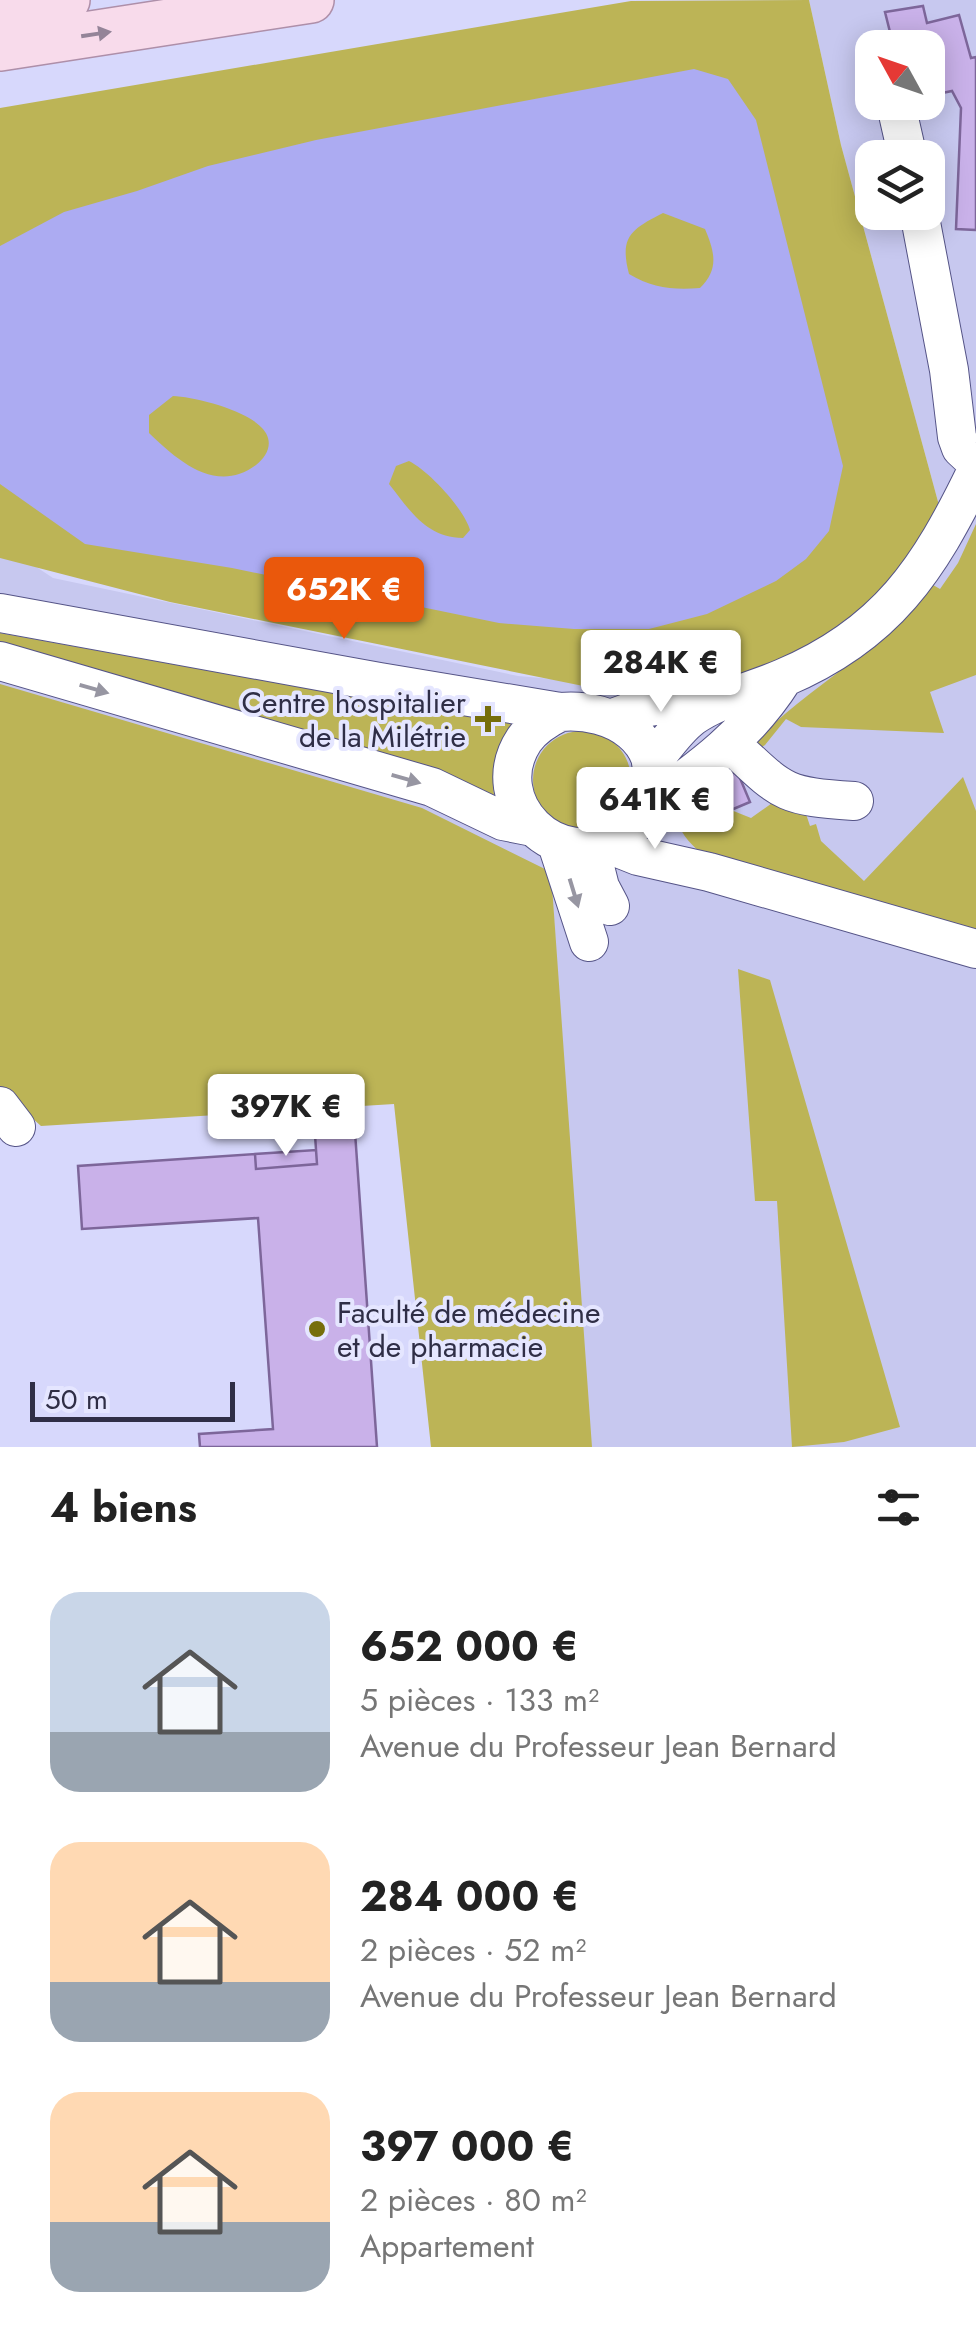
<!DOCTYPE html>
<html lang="fr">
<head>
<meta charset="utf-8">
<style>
  :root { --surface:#fff; --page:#f6f6f6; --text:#222; --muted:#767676; --accent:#ea580c }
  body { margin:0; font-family:Jost,sans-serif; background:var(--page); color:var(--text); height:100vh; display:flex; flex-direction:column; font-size:38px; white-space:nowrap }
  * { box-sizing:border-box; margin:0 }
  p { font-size:32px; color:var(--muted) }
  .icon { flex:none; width:55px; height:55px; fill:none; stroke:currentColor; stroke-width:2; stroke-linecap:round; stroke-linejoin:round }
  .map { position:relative; height:1447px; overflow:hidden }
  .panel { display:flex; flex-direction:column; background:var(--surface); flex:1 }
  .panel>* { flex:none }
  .needle { width:65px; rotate:310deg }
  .buttons { position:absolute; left:855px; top:30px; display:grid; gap:20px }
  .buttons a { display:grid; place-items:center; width:90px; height:90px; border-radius:20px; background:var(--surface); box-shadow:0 5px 25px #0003; font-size:50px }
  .scale { position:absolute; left:30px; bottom:25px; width:205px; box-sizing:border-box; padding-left:10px; border:5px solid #2f2e46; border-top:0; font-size:28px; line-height:35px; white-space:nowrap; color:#2f2e46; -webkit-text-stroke:8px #e5e6ff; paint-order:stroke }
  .price { position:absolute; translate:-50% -85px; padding:0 22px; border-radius:10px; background:#fff; color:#222; font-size:32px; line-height:65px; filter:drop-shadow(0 2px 5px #0008) }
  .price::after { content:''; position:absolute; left:50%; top:60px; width:30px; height:22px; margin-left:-15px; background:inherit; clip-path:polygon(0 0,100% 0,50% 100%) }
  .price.current { background:var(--accent); color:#fff }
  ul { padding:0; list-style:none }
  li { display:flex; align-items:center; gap:30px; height:250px; padding:0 50px }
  li span { display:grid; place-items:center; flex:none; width:280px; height:200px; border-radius:30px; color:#555 }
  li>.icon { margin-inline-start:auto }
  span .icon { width:120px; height:120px; fill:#fffc; stroke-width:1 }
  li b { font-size:42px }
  h2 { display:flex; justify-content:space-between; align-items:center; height:120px; padding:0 50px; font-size:42px }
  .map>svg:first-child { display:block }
  .built { fill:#c7c8ef; fill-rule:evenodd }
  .green { fill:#bcb456 }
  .water { fill:#acabf2; fill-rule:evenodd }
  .building { fill:#c9b1e9; stroke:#7d669a; stroke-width:2.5 }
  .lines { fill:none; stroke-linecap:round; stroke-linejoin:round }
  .minor-casing { stroke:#555487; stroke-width:40 }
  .major-casing { stroke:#ae8fa9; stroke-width:48 }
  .minor { stroke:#fff; stroke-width:38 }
  .major { stroke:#f8dbeb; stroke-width:45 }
  .oneway { fill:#948498 }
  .oneway2 { fill:#9796a2 }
  .poi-dot { fill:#766e0b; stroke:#e5e6ff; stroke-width:4 }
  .labels { text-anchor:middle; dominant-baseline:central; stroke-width:8; stroke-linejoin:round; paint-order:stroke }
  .poi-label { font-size:30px; fill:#2f2e46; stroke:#e5e6ff; text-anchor:end }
</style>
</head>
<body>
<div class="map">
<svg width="976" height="1447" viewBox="0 0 976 1447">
  <rect width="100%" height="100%" fill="#d7d8fc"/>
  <path class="built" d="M809,0H976V1447H589L552,889L0,808V543L53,578L518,676L693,691L943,520L841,145ZM872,48H928V102H872ZM872,158H928V212H872Z"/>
  <path class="green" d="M809,0L841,145L943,520L913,572L810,655L693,691L598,689L170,602L0,558V108L631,1Z
    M976,524V675L930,692L944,733L801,727L786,719L765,745L755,752L752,745C785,710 823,685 860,655C887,634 910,610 933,585L940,589L958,563Z
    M0,633L371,700L521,716C499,741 489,768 495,801L0,646Z
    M0,684L422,808L551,872L592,1447H431L394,1104L41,1126L0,1089Z
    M533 780a49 49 0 1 1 98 0a49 49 0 1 1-98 0Z
    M734,758L737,771L719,779L731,810L751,818L775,801L805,811L810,826L816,824L821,841L864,881L963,777L976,811V936L701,853C685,839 671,823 681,802Z
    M738,969L770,980L900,1427L844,1442L792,1447L777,1201H755Z"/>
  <path class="water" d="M694,69L728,79L756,120L843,466L829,531L806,559L776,581L707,614L649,629H574L499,623L232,568L85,544L0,484V246L64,212L137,191L208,166L316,140ZM663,213L705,229C715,253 719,269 700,288C673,290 652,288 629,274C619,236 632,229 663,213ZM173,396C196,397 262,413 268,438C271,448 265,458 256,465C216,495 177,460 149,433V415ZM409,461C429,471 464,509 470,530L463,538C426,537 411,512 389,484L396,466Z"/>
  <path class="building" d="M923,6L927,23L959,15L971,58L976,57V230L956,229L961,108L952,91L928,96V48H894L885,12Z
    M737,771L750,802L731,810L719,779Z
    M355,1132L377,1447H200L199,1434L273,1429L258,1218L82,1229L78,1166L255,1154L256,1169L317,1164L315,1135Z
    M316,1150L317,1164L256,1169L255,1154Z"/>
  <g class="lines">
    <g class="minor-casing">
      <path id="minor" d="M898,114L908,158
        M919,212L949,370L957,437L961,448L976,462
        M0,613L379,682L560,712C613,707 668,740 650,800C646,814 633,827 621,835C558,877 483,802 524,740C533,727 546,719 560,712
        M0,661L432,787L503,821L533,827
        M613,718L638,709L716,695
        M731,744C783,793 782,796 854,801
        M651,763C664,748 676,729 692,717C719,698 753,691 783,678C887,634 929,569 976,472
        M649,805C701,769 749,733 783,679
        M557,844L589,942
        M608,844L638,856L709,872L976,949
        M590,847L600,887L610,906
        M0,1106L16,1127"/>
    </g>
    <g class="major-casing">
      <path id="major" d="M0,6L67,0
        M0,48L311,0"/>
    </g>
    <use href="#minor" class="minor"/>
    <use href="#major" class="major"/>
  </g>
  <defs><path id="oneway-solid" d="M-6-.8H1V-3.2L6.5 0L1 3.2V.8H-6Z" transform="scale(2.5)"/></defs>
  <use class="oneway" href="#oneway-solid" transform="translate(96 34) rotate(-9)"/>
  <g class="oneway2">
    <use href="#oneway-solid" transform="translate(94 689) rotate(16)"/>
    <use href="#oneway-solid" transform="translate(406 779) rotate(16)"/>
    <use href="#oneway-solid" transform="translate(574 893) rotate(73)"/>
  </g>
  <g class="poi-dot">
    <path d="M483 704h10v10h10v10h-10v10h-10v-10h-10v-10h10z"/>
    <circle cx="317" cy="1329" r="10"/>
  </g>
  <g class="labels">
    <g class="poi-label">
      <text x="466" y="702">Centre hospitalier<tspan x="466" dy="34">de la Milétrie</tspan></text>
      <text x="337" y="1312" text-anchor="start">Faculté de médecine<tspan x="337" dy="34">et de pharmacie</tspan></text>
    </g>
  </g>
</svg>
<div class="buttons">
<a><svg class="needle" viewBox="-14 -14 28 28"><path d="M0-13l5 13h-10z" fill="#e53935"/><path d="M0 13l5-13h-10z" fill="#767676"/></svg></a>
<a><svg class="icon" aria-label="layers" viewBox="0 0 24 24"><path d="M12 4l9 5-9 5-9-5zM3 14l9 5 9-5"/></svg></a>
</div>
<div class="scale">50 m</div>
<b class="price current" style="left:344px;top:642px">652K €</b>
<b class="price" style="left:661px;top:715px">284K €</b>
<b class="price" style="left:655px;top:852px">641K €</b>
<b class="price" style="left:286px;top:1159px">397K €</b>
</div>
<section class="panel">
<h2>4 biens<svg class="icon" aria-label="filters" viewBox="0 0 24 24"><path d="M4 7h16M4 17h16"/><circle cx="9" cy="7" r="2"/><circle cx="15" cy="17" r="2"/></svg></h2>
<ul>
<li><span style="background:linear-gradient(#c9d6e8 70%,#9aa5b1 0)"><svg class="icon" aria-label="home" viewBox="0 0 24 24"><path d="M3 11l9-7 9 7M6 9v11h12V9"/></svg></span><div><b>652 000 €</b><p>5 pièces · 133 m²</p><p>Avenue du Professeur Jean Bernard</p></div></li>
<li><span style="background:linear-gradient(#ffd9b3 70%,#9aa5b1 0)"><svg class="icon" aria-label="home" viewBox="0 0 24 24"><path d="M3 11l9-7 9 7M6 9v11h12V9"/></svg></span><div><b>284 000 €</b><p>2 pièces · 52 m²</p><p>Avenue du Professeur Jean Bernard</p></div></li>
<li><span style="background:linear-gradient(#ffd9b3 65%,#9aa5b1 0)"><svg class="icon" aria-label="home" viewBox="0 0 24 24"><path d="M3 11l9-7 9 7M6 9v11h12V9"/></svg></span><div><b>397 000 €</b><p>2 pièces · 80 m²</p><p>Appartement</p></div></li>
</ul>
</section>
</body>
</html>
